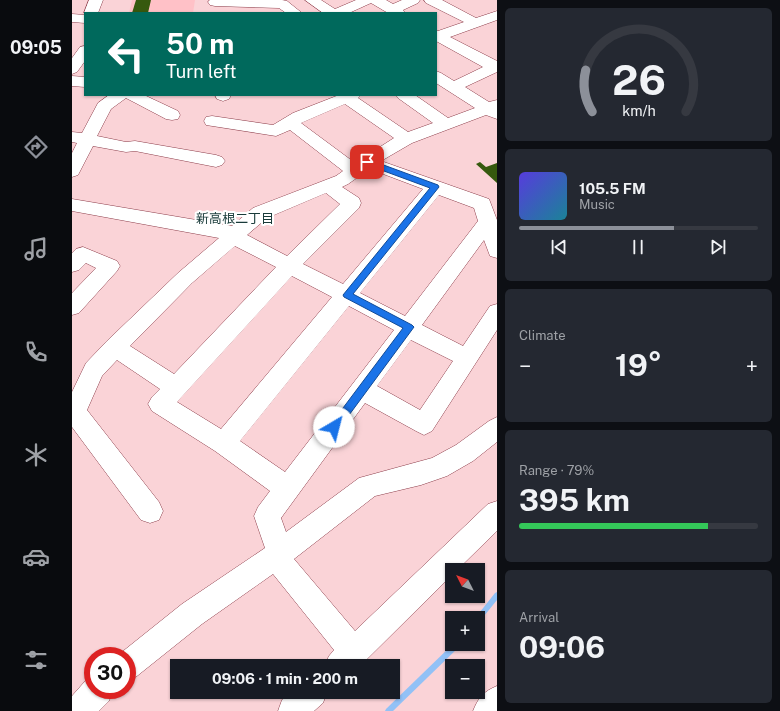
<!DOCTYPE html>
<meta charset="utf-8">
<style>
body{margin:0;font-family:"Public Sans","Noto Sans JP",sans-serif;background:#242831;color:#f1f3f6;height:100vh;display:flex;flex-direction:column;font-size:15px;white-space:nowrap}
*{box-sizing:border-box;margin:0}
p{font-size:13px;color:#9ea1a6}
.icon{flex:none;width:22px;height:22px;fill:none;stroke:currentColor;stroke-width:2;stroke-linecap:round;stroke-linejoin:round}
.map{position:relative;flex:1;overflow:hidden}
.side{display:flex;flex-direction:column;gap:8px;padding:8px;background:#0d0f14;width:283px}
.side>*{flex:none}
.hud{position:absolute;left:12px;top:12px;width:353px;height:84px;border-radius:0px;box-shadow:0 1px 3px #0004;background:#00695c;color:#fff;overflow:hidden}
.needle{width:26px;rotate:312deg}
.buttons{position:absolute;left:373px;top:563px;display:grid;gap:8px}
.buttons a{display:grid;place-items:center;width:40px;height:40px;border-radius:0px;background:#171b24;box-shadow:0 1px 3px #0004;font-size:20px}
.speed{position:absolute;left:12px;top:647px;display:flex;gap:8px;font-size:20px;font-weight:700;text-align:center}
.speed>*{display:grid;place-content:center;width:52px;height:52px;border-radius:50%;background:#171b24;box-shadow:0 1px 3px #0004;line-height:1}
.speed .limit{border:6px solid #d22;background:#fff;color:#111}
.pin{position:absolute;display:grid;place-items:center;width:34px;height:34px;color:#fff;margin:-17px;border-radius:8px;box-shadow:0 2px 6px #0006}
.me{position:absolute;width:44px;margin:-22px;rotate:37deg;stroke-linejoin:round;filter:drop-shadow(0 0 3px #0008)}
.turn{display:flex;align-items:center;gap:14px;height:84px;padding:0 16px;font-size:18px}
.turn .icon{width:52px;height:52px;stroke-width:2.5}
.turn b{display:block;font-size:28px;line-height:34px}
.big{font-size:30px;font-weight:700;line-height:1.1}
.side .widget{flex:1;display:flex;flex-direction:column;justify-content:center;gap:6px;min-width:0;padding:0 14px;border-radius:6px;background:#242831}
.side .dial{align-items:center;gap:0}
.dial svg{height:104px;overflow:visible;fill:none;stroke:#363941;stroke-width:7;stroke-linecap:round;text-anchor:middle}
.dial text{fill:#f1f3f6;stroke:none}
.song{display:flex;align-items:center;gap:12px}
.cover{width:48px;height:48px;border-radius:6px;background:linear-gradient(135deg,hsl(250 70% 55%),hsl(190 70% 35%))}
.played{height:4px;border-radius:2px;background:linear-gradient(90deg,#8c9099 65%,#363941 65%)}
.keys{display:flex;justify-content:space-around;direction:ltr}
.heat{display:flex;justify-content:space-between;align-items:center;font-size:22px;direction:ltr}
.charge{height:6px;border-radius:3px;background:linear-gradient(90deg,#34c759 79%,#363941 0)}
.trip{position:absolute;left:98px;top:659px;width:230px;height:40px;border-radius:0px;background:#171b24;box-shadow:0 1px 3px #0004;font-weight:700;line-height:40px;text-align:center}
main{display:flex;flex:1;min-height:0}
.menu{display:flex;flex-direction:column;width:72px;justify-content:space-around;align-items:center;background:#090b0e;color:#9ea1a6}
.menu .icon{width:28px;height:28px}
.menu .selected{color:#8c9099}
.menu b{font-size:18px;color:#f1f3f6}
.map>svg:first-child{display:block}
</style>
<main>
<nav class="menu">
<b>09:05</b>
<svg class="icon selected" aria-label="directions" viewBox="0 0 24 24"><path d="M12 3l9 9-9 9-9-9zM9 14v-3h6M13 9l2 2-2 2"/></svg>
<svg class="icon" aria-label="music" viewBox="0 0 24 24"><path d="M9 18V5l10-2v13"/><circle cx="6" cy="18" r="3"/><circle cx="16" cy="16" r="3"/></svg>
<svg class="icon" aria-label="phone" viewBox="0 0 24 24"><path d="M5 4h4l2 5-3 2q2 4 5 5l2-3 5 2v4C11 20 4 13 5 4z"/></svg>
<svg class="icon" aria-label="climate" viewBox="0 0 24 24"><path d="M12 3v18M4 7l16 10M4 17L20 7"/></svg>
<svg class="icon" aria-label="car" viewBox="0 0 24 24"><path d="M5 17H2v-5l4-1 3-4h7l3 4 3 1v5h-3M9 17h6M6 11h13"/><circle cx="7" cy="17" r="2"/><circle cx="17" cy="17" r="2"/></svg>
<svg class="icon" aria-label="filters" viewBox="0 0 24 24"><path d="M4 7h16M4 17h16"/><circle cx="9" cy="7" r="2"/><circle cx="15" cy="17" r="2"/></svg>
</nav>
<div class="map">
<svg width="425" height="711" viewBox="0 0 425 711">
<rect width="100%" height="100%" fill="#fad3d7"/>
<!-- built -->
<path fill="#ffc1c7" d="M60,0h63l-2,13h-64z"/>
<g fill="none" stroke-linecap="round" stroke-linejoin="round">
<!-- stream -->
<g fill="#92c1f6" fill-rule="evenodd">
<path d="M425,592v8l-17,21 -2,1v-4h-3l1,-1 19,-24z"/>
<path d="M381,644h8l-1,2 -67,65h-8l1,-2z"/>
</g>
</g>
<!-- building -->
<g fill="#36590e">
<path d="M64,0h15l-3,13h-16z"/>
<path d="M408,162l6,5 11,-4v20l-21,-19z"/>
</g>
<g fill="none" stroke-linecap="round" stroke-linejoin="round">
<!-- minor casing -->
<g stroke="#8d3e4b" stroke-width="1">
<g id="minor">
<path d="M17,0h14l-5,13h-13v1l-1,-1z"/>
<path d="M138,0h72l5,1 15,12h-16l-7,-5 -64,-2 -5,-1 -2,-3z"/>
<path d="M233,0h16l14,9 21,-9h30l7,4 9,-4h18l-2,3 -15,7 2,3h-17l-17,-10 -22,10h-26z"/>
<path d="M352,0h18l34,18 21,-7v9l-47,17 47,24v11l-32,15 24,15 8,-2v19l-11,-4 -74,28 -31,18 108,38 8,21v38l-7,-2 -6,-16 -62,85 41,21 27,-40 7,-2v26l-65,101 -8,4 -8,-4 -51,-28 -84,115 5,14 73,-54 73,-20 24,-13 33,-24 8,-4v25l-24,19 -26,15 -26,9 -46,11 -81,63 61,72 133,-127 9,-3v30l-40,39h-5v5l-92,91h-36l5,-10 5,-6 -61,-76 -71,50 -65,52 -10,5v-25h-10l65,-52 83,-56 -11,-32 4,-9 12,-16 -55,-40 -63,-40 -4,-7 4,-7 8,-8 -43,-29 -15,16 -15,34 72,92 4,9 -4,9 -9,3 -9,-3 -69,-93v-35l14,-29 21,-22 71,-68 41,-35 -147,-27v-12l160,27 21,-18 83,-32 7,-5 -53,-41 -14,6 -70,-11 -2,-4 2,-4 6,-1 61,9 20,-12 46,-18h22l-3,3 50,34 25,-9 -35,-25 -2,-3h19l33,23 27,-10 -39,-25v-12l5,2 13,8 29,-14 -47,-26v-10h2l26,-9 -38,-19zM273,104l49,34 -39,25 -54,-40zM298,169l53,20 -80,95 -40,-20 56,-56 2,-5 -2,-5 -17,-11 6,-3zM254,193l14,11 -53,52 -40,-21 20,-17zM367,195l35,13 4,13 -73,95 -45,-23zM163,246l41,21 -102,107 -44,-28 62,-63zM220,276l40,21 -111,132 -44,-27zM277,306l45,24 -109,142 -45,-31zM339,340l42,21 -33,49 -43,-24z"/>
<path d="M0,14l13,1v8l-13,-1z"/>
<path d="M13,46v15l-8,11 -5,2v-16l8,-11z"/>
<path d="M0,76l13,1v10l-13,-1z"/>
<path d="M37,95h35l34,16 2,4 -2,4 -6,1 -6,-1 -40,-21 -15,11 -14,27 29,6 9,-1 81,14 6,2 3,4 -3,4 -6,2 -81,-16 -9,1 -33,-6 -15,29 -6,2v-24l5,-10 -5,-1v-10l10,1 16,-30z"/>
<path d="M143,95h16l-2,4 -6,2 -6,-2z"/>
<path d="M11,247l34,14 3,5 -3,5 -38,42 -7,2v-22l24,-25 -10,-5 -7,7 -7,2v-19l4,-4z"/>
<path d="M21,677v13h20l-4,11 -10,10h-27v-15l15,-17z"/>
<path d="M425,686v25h-24c5,-13 11,-20 24,-25z"/>
<path d="M219,692h36l-4,11 -9,8h-36l4,-11z"/>
</g>
</g>
<!-- minor -->
<use href="#minor" fill="#fff" fill-rule="evenodd"/>
</g>
<!-- route -->
<path fill="#1a73e8" stroke="#114b97" d="M293,160h5l68,25 1,2 -86,107 59,31 2,2 -76,103 -4,1 -3,-1 -2,-3 2,-3 72,-96 -59,-31 -1,-2 87,-107 -65,-24z"/>
<g text-anchor="middle" stroke-width="4" stroke-linejoin="round" paint-order="stroke">
<!-- neighbourhood labels -->
<g font-size="13" fill="#193b3a" stroke="#fff">
<text x="163" y="223">新高根二丁目</text>
</g>
</g>
</svg>
<div class="buttons">
<a><svg class="needle" viewBox="-14 -14 28 28"><path d="M0-13l5 13h-10z" fill="#e53935"/><path d="M0 13l5-13h-10z" fill="#9ea1a6"/></svg></a>
<a>+</a>
<a>−</a>
</div>
<div class="speed"><div class="limit">30</div></div>
<div class="pin" style="left:295px;top:162px;background:#d93025"><svg class="icon" aria-label="arrive" viewBox="0 0 24 24"><path d="M6 21V4h12l-3 4 3 4H6"/></svg></div>
<svg class="me" style="left:262px;top:427px" viewBox="-20 -20 40 40"><circle r="19" fill="#fff"/><path d="M0-13L10 11 0 6-10 11z" fill="#1a73e8"/></svg>
<div class="trip">09:06 · 1 min · 200 m</div>
<div class="hud">
<div class="turn"><svg class="icon" aria-label="left" viewBox="0 0 24 24"><path d="M17 20v-9H6M10 6l-5 5 5 5"/></svg><div><b>50 m</b>Turn left</div></div>
</div>
</div>
<section class="side">
<div class="widget dial"><svg viewBox="0 0 100 80">
<path d="M14 69A42 42 0 1 1 86 69"/>
<path d="M14 69A42 42 0 0 1 9 37" stroke="#8c9099"/>
<text x="50" y="56" font-size="32" font-weight="700">26</text>
<text x="50" y="72" font-size="11">km/h</text>
</svg></div>
<div class="widget">
<div class="song"><i class="cover"></i><div><b>105.5 FM</b><p>Music</p></div></div>
<div class="played"></div>
<div class="keys"><svg class="icon" aria-label="previous" viewBox="0 0 24 24"><path d="M18 5L8 12l10 7zM5 5v14"/></svg><svg class="icon" aria-label="pause" viewBox="0 0 24 24"><path d="M8 5v14M16 5v14"/></svg><svg class="icon" aria-label="next" viewBox="0 0 24 24"><path d="M6 5l10 7-10 7zM19 5v14"/></svg></div>
</div>
<div class="widget"><p>Climate</p>
<div class="heat"><a>−</a><b class="big">19°</b><a>+</a></div>
</div>
<div class="widget"><p>Range · 79%</p><b class="big">395 km</b><div class="charge"></div></div>
<div class="widget"><p>Arrival</p><b class="big">09:06</b></div>
</section>
</main>
